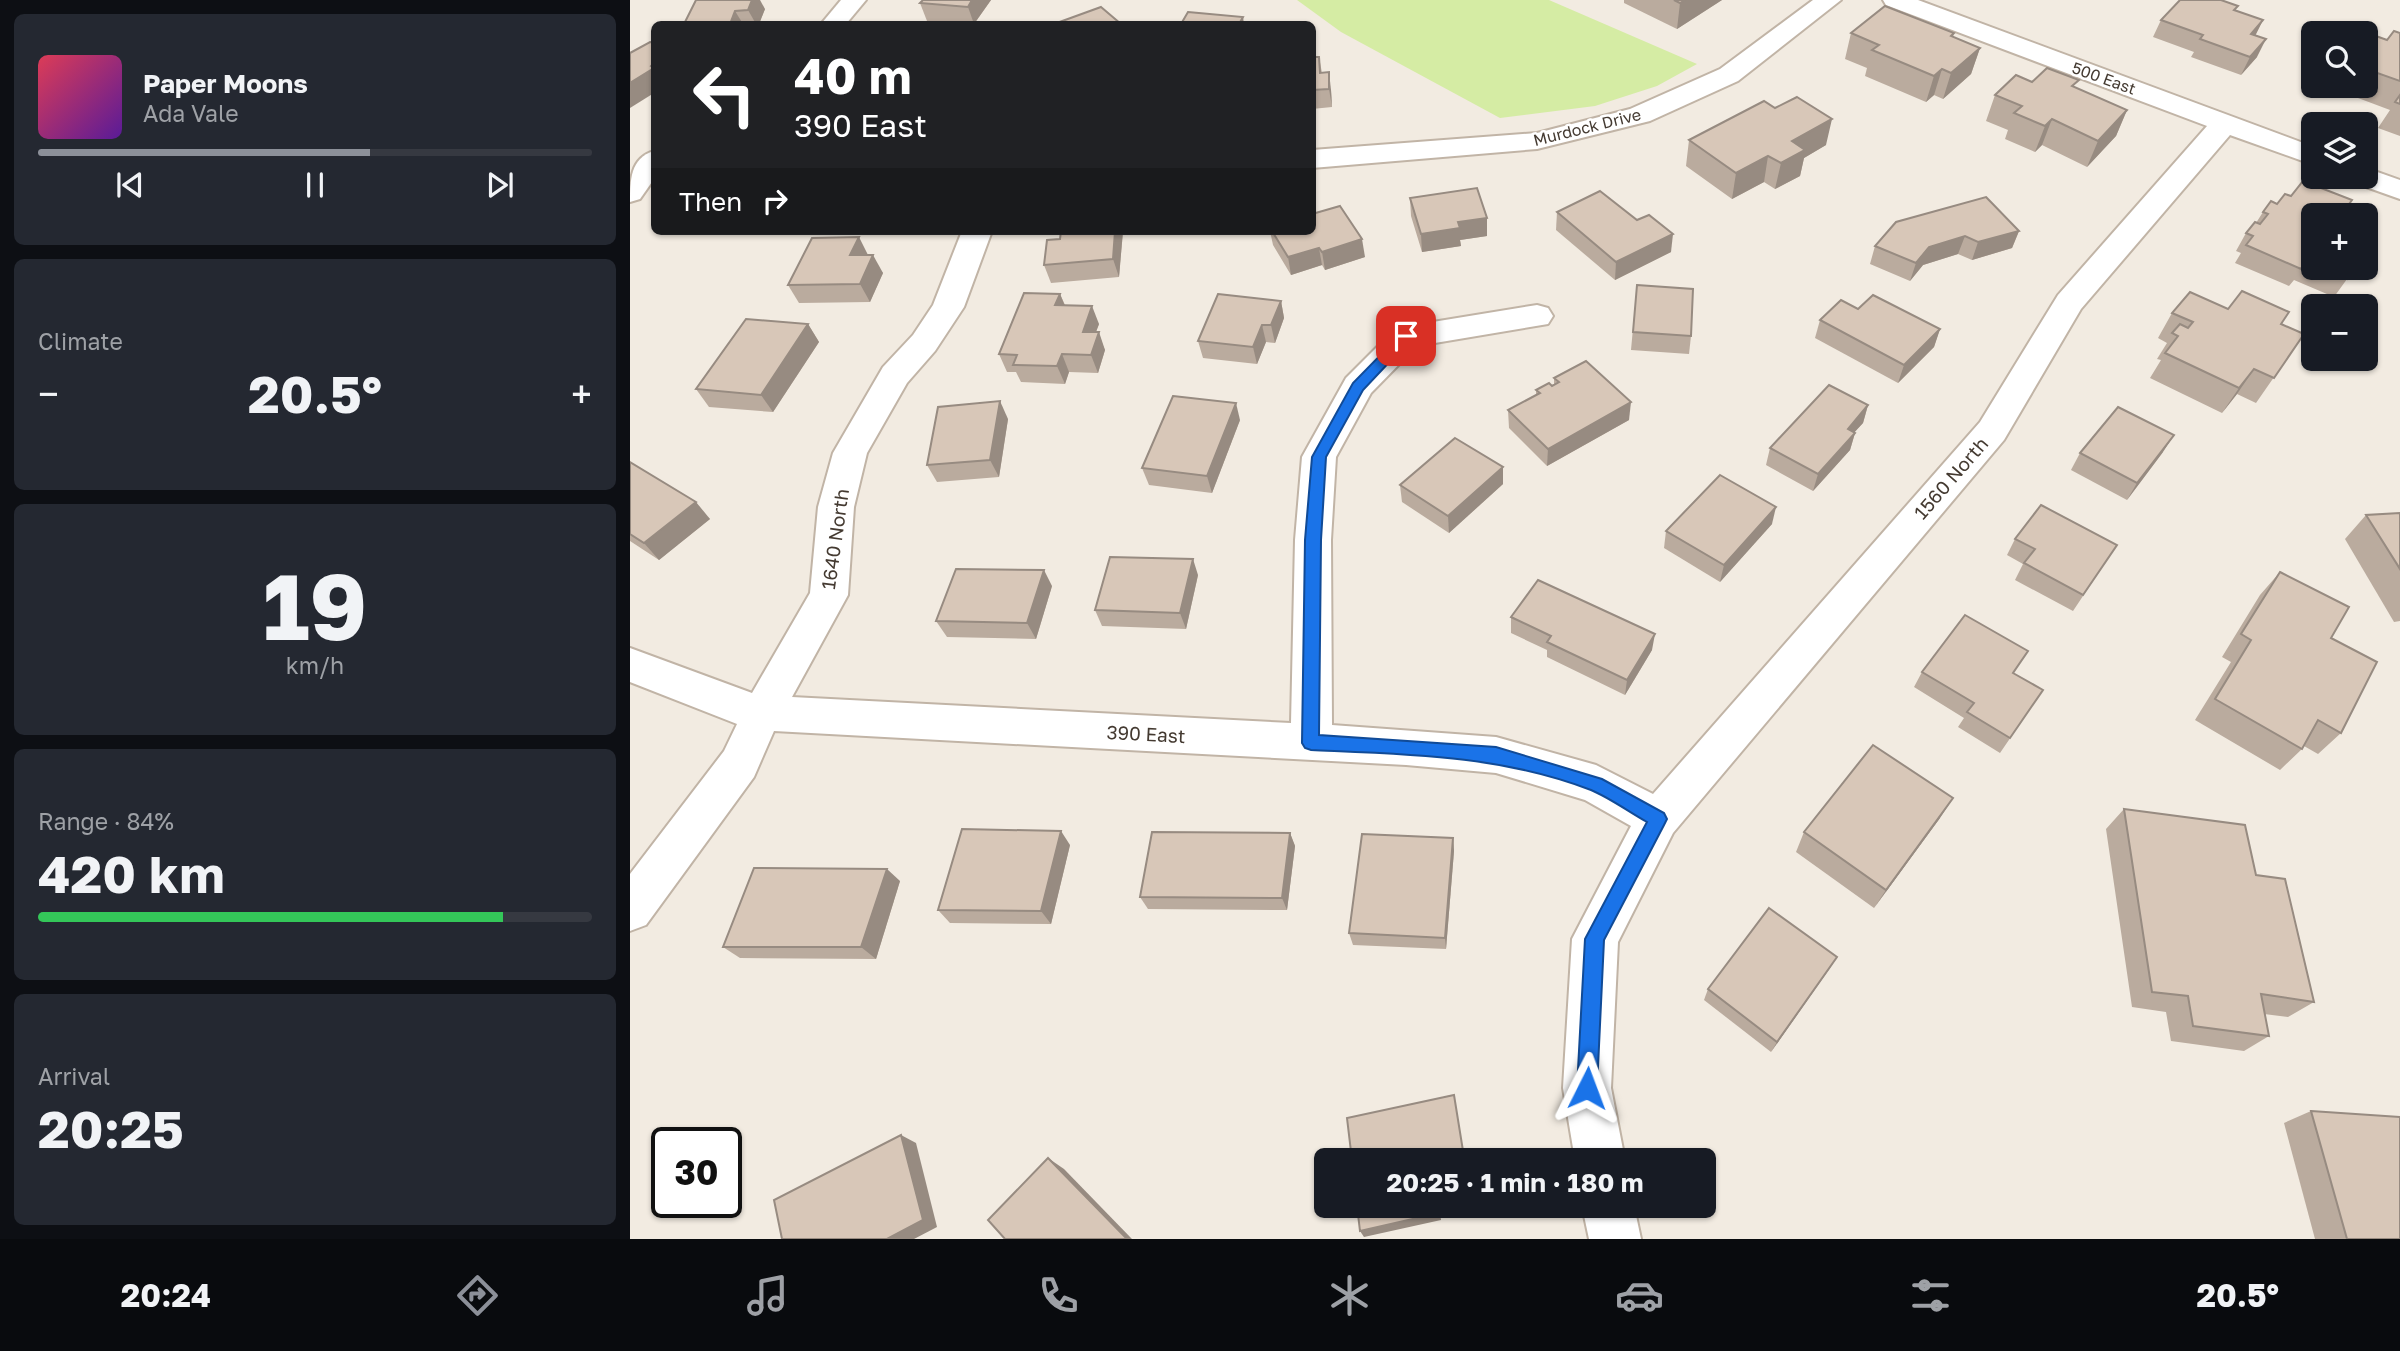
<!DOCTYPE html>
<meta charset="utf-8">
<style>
body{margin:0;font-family:"Golos Text",sans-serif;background:#242831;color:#f1f3f6;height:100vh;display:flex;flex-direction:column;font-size:26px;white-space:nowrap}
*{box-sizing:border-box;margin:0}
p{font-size:23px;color:#9ea1a6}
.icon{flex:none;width:38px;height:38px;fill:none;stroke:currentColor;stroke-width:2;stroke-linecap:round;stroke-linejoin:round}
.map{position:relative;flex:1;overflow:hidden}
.drawer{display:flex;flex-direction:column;gap:14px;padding:14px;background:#0d0f14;width:630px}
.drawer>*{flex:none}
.banner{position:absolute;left:21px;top:21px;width:665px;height:214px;border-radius:10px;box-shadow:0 2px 5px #0004;background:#202124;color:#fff;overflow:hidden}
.fabs{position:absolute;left:1671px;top:21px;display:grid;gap:14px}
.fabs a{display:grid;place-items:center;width:77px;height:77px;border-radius:10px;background:#171b24;box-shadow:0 2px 5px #0004;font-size:35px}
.speed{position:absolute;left:21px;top:1127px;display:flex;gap:14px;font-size:35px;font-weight:700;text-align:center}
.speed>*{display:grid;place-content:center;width:91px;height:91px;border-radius:50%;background:#171b24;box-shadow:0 2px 5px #0004;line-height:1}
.speed .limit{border:4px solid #111;border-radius:10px;background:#fff;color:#111}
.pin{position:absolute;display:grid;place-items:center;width:60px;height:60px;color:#fff;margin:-30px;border-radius:14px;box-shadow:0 4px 10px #0006}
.me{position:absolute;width:77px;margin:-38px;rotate:3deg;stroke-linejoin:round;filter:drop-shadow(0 0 5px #0008)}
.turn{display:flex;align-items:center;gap:24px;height:147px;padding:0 28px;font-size:32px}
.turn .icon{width:91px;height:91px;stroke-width:2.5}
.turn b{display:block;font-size:49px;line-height:60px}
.then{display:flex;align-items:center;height:66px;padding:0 28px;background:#0003;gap:14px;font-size:26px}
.big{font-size:52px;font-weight:700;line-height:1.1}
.drawer .tile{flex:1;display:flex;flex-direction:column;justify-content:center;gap:10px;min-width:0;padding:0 24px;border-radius:10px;background:#242831}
.drawer .dial{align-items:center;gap:0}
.dial b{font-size:91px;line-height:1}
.song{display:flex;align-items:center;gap:21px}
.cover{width:84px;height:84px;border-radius:10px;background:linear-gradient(135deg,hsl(350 70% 55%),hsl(270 70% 35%))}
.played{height:7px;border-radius:4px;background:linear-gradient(90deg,#8c9099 60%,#363941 60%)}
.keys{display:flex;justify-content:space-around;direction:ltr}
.heat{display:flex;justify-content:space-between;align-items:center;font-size:38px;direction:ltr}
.charge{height:10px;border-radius:5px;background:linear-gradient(90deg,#34c759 84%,#363941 0)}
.trip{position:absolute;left:684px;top:1148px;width:402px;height:70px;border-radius:10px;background:#171b24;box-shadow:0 2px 5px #0004;font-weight:700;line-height:70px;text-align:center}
.dock{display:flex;height:112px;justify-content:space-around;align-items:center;background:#090b0e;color:#9ea1a6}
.dock .icon{width:49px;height:49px}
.dock .selected{color:#8c9099}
.dock b{font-size:32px;color:#f1f3f6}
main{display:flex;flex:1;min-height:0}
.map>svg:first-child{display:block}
</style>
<main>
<section class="drawer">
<div class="tile">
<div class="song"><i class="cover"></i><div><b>Paper Moons</b><p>Ada Vale</p></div></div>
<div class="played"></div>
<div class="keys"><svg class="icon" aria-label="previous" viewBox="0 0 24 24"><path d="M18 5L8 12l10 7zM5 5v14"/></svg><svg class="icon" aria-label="pause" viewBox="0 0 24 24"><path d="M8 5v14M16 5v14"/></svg><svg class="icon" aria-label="next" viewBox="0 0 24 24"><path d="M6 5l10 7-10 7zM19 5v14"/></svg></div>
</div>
<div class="tile"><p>Climate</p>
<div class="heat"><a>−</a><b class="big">20.5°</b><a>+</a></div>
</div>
<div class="tile dial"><b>19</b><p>km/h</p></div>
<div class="tile"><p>Range · 84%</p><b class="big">420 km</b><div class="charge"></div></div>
<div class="tile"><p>Arrival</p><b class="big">20:25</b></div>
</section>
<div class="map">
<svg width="1770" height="1239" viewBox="0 0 1770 1239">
<rect width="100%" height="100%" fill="#f2ebe1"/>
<!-- green -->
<path fill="#d5eca4" d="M667,0h252l148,64 -40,22 -62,20 -95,12 -159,-86z"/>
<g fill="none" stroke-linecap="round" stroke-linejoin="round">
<!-- street casing -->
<g stroke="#c1b4a6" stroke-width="4">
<g id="street">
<path d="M211,0h25l-20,24h-25z"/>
<path d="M1183,0h28l-103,81 -88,40 -113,28 -225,19v-18l225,-17 93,-24 90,-40z"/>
<path d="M1253,0h35l396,147v18l-84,-30 -149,174 -77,131 -331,393 -55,109 -7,146 14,72h-50l-12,-72 9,-149 59,-113 -46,-26 -89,-27 -90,-8 -632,-34 -20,46 -108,148 -16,6v-57l94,-123 13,-27 -107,-42v-34l122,45 58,-100 8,-86 15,-54 50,-86 30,-32 20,-30 29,-74h30l-28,76 -29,44 -28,32 -40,70 -13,54 -6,88 -56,102 499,26 4,-183 7,-83 44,-79 50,-50 141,-23 11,3 5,8 -5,8 -131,22 -46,47 -35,64 -5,83 1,185 164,12 100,28 57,29 327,-372 78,-127 149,-169 -321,-121z"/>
<path d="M24,151v28l-14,20 -10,3c0,-21 0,-44 24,-51z"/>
<path d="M1736,168l34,12v19l-45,-16 -4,-6h15z"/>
<path d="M952,1206h52l7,33h-52z"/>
</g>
</g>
<!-- street -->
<use href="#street" fill="#fff" fill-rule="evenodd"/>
</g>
<!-- wall -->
<g fill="#baab9e">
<path d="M66,0l69,9 -6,15h-75z"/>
<path d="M293,0h68l-17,24 -47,-3 -7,-18z"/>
<path d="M994,0h98l-45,29 -53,-26z"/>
<path d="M1605,11l28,9 -8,16 2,21 -16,18 -50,-18 3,-5 -41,-15 8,-17z"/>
<path d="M1221,33h103l-1,4 27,11 -9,26 -28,25 -9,-4 -8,7 -61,-26 2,-8 -22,-9z"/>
<path d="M1736,33l21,7 13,-7v103l-22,-8 12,-18 -64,-24h40z"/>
<path d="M682,57h7l3,16 9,17 1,17 -20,2z"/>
<path d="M1402,82l44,6 51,22 -11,26 -29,31 -45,-22 -7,7 -30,-13 3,-9 -22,-9 9,-26z"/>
<path d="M1059,140l137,5 -22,13 -4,18 -25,13 -11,-7 -32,17 -46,-33z"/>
<path d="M780,198l77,20v18l-27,4 1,6 -39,6 -11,-36z"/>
<path d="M927,212l114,40 -56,28 -59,-50z"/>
<path d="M1633,212l51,3v53h41l-21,29 -40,-17 -5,6 -54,-23 6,-10 -5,-2 10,-18 10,-10z"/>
<path d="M493,231l-4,46 -68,6 -7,-18 16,-26z"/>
<path d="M640,231h42l53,26 -40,13 -3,-5 -31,10 -18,-30z"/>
<path d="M1389,231l-7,17 -40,12 -14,-6 -35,11 -13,16 -40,-17 5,-18z"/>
<path d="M238,255l15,18 -13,29 -71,1 -11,-18z"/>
<path d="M1007,285l54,51 -2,18 -58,-4z"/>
<path d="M430,294l5,11 34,19 -3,8 9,18 -7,23 -29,-1 -4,12 -44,-2 -5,-10h-9l-8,-18z"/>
<path d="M651,301l3,17 -9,25 -9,-1 -9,22 -54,-6 -5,-17z"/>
<path d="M1228,309l82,20 -6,18 -36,36 -83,-45 5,-18z"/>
<path d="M1598,309l54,15 22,10 -48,69 -19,-9 -15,19 -72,-35 11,-18 -4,-1 10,-16 -9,-5 14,-25z"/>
<path d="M178,324l11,18 -46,70 -64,-5 -13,-18z"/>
<path d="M924,378l75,42 -82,46 -38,-38 -1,-18 28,-15v-5l18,-6z"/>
<path d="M1238,405l-5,18 -9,9 1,1 -5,17 -37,41 -47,-26 4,-17z"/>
<path d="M378,419l-9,58 -62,5 -10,-17z"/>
<path d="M610,420l-28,73 -63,-8 -7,-17z"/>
<path d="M1533,452l-36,48 -56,-30 9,-17z"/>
<path d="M0,462l80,57 -51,41 -29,-19z"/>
<path d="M873,484l-54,49 -47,-31 -2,-17z"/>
<path d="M1770,513v108l-6,1 -49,-83 21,-24z"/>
<path d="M1142,524l-52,58 -56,-34 2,-17z"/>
<path d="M1385,539l102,6 -44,66 -58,-31 8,-16 -16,-9z"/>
<path d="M1650,572l51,66 10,95 -23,21 -14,-8 -2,3 -22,21 -85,-50 36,-58 -9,-5 38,-62z"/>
<path d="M568,575l-12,54 -84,-3 -7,-16z"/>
<path d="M422,586l-16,53 -89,-2 -11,-16z"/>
<path d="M881,617l141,33 -27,45 -78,-38v-7l-36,-17z"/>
<path d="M1292,672l92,2 29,16 -43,63 -42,-26 6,-9 -50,-31z"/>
<path d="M1494,809l132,66 58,127 -26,15 -24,-3 5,22 -25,15 -73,-10 -5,-29 -34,-5 -26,-178z"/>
<path d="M1310,818l-66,90 -78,-56 8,-20z"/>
<path d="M660,833l5,13 -8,64 -139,-1 -8,-12z"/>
<path d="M823,838l1,13 -8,98 -93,-4 -4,-12z"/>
<path d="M440,845l-19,79 -101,-1 -12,-13z"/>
<path d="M270,881l-24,78 -136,-1 -17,-11z"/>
<path d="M1207,957l-66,95 -67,-52 4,-11z"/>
<path d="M1681,1111l89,128h-85l-31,-116z"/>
</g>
<!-- shaded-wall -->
<g fill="#978b81">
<path d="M122,0h8l5,9 -6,15h-3l-8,-14z"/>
<path d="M342,0h19l-17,24 -6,-17z"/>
<path d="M1055,0h37l-45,29 3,-26z"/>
<path d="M105,11l8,13h-13z"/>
<path d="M613,17l1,7h-5z"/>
<path d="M1633,20l-9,18 -3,-4z"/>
<path d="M1636,39l-9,18 -16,18 9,-18z"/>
<path d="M1350,48l-9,26 -28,25 8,-26z"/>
<path d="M24,63v30l-24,15v-25z"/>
<path d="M1312,69l-8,26 -8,7 8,-26z"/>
<path d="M699,72l2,18 1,17 -3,-18z"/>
<path d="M1497,110l-11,26 -29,31 11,-26z"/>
<path d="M1202,119l-6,26 -22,13 -4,18 -25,13 6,-26 11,-22z"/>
<path d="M1422,119l-10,26 -7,7 10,-26z"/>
<path d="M1138,156l-4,26 -32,17 4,-26z"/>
<path d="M857,218v18l-27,4 1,6 -39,6 -1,-18 37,-12z"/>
<path d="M485,231h8l-4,46 -6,-18z"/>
<path d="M1389,231l-7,17 -40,12 6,-18z"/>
<path d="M1043,234l-2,18 -56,28 1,-18z"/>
<path d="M1335,236l-7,18 -35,11 -13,16 6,-18 13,-16z"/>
<path d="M229,237l9,18h-18z"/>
<path d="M732,239l3,18 -40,13 -3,-18z"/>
<path d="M689,248l3,17 -31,10 -3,-18z"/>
<path d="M243,255l10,18 -13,29 -10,-18z"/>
<path d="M430,294l7,17 -12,-6z"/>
<path d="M651,301l3,17 -9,25 -4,-18z"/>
<path d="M462,306l7,18 -10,26 -6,-18z"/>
<path d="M178,324l11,18 -46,70 -12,-17z"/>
<path d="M632,325l4,17 -9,22 -4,-17z"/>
<path d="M1310,329l-6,18 -36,36 6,-18z"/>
<path d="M469,332l6,18 -7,23 -7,-18z"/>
<path d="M432,354l7,18 -4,12 -8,-18z"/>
<path d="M1624,369l-17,25 -15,19 17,-25z"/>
<path d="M370,401l8,18 -9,58 -9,-17z"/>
<path d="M1001,402l-2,18 -82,46 1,-17z"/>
<path d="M606,403l4,17 -28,73 -5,-17z"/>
<path d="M1238,405l-5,18 -21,23 6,-17z"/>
<path d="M1225,433l-5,17 -37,41 5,-17z"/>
<path d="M1544,435l-11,17 -36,48 10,-17z"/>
<path d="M873,467v17l-54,49 -1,-17z"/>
<path d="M66,502l14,17 -51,41 -15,-17z"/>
<path d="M1146,507l-4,17 -52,58 4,-17z"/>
<path d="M563,559l5,16 -12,54 -6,-16z"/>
<path d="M414,570l8,16 -16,53 -9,-16z"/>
<path d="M1025,634l-3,16 -27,45 2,-15z"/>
<path d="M1323,798l-13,20 -66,90 12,-18z"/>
<path d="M431,831l9,14 -19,79 -10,-13z"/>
<path d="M660,833l5,13 -8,64 -5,-12z"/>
<path d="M823,838l1,13 -8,98 -1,-11z"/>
<path d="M257,869l13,12 -24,78 -15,-12z"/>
<path d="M1207,957l-7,11 -59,84 6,-10z"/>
<path d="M271,1135l15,8 21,84 -23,12h-27z"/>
<path d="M418,1158l16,11 68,70h-5z"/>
<path d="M809,1206l2,14 -77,17 -4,-6z"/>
</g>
<!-- building -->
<g fill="#d8c7b8" stroke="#978b81" stroke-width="2">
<path d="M66,0h56l-4,10 -13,1 -5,13h-46z"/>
<path d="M293,0h49l-4,7 -48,-4z"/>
<path d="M1044,0h11l-5,3z"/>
<path d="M1550,0h41l17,6 -4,4 29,10 -12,14 15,5 -16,18 -50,-18 3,-4 -42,-15z"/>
<path d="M1255,6l69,27 -3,3 29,12 -29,25 -9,-4 -8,7 -62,-26 7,-5 -28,-12z"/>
<path d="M471,7l20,17h-67z"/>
<path d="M558,12l55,5 -4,7h-58z"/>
<path d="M1732,31l25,9 7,-9 6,2v48l-34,-12v-36h-5z"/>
<path d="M20,42l4,1v20l-3,3 3,2 -24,15v-30z"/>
<path d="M682,57h7l1,16 9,-1v17l-17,1z"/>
<path d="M1417,68l32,12 -7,6 55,24 -29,31 -46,-22 -7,7 -31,-13 8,-7 -27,-11 21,-20 16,7z"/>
<path d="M1770,95v9l-5,-2z"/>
<path d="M1167,97l35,22 -40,22 13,9 -24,13 -13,-7 -32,17 -47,-33 75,-39 11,7z"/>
<path d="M1673,181l49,19 -11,15h-27v50l-9,-3 -4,7 -55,-24 7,-9 -7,-3 9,-11 5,2 8,-10 -5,-2 8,-11 6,3 8,-10 6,2z"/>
<path d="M847,188l10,30 -29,4 2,6 -39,6 -11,-36z"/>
<path d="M970,191l37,29 12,-5 24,19 -57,28 -59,-50z"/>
<path d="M1356,197l33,34 -41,11 -13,-6 -36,11 -13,16 -41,-17 21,-24z"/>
<path d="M710,206l22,33 -40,13 -3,-4 -31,9 -16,-26h40v-17z"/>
<path d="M431,231h54l-2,28 -69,6 3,-25 13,-1z"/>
<path d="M1736,234l9,4 -9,13z"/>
<path d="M229,237l-9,18h23l-13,29 -72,1 24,-47z"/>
<path d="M1689,268h36l-8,11z"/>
<path d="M1007,285l56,4 -2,47 -58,-4z"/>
<path d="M1612,291l47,21 -8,12 23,10 -30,44 -20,-9 -15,19 -74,-35 13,-17 -6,-3 8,-9 8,4 5,-6 -21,-9 18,-21 38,17z"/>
<path d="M394,293l36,1 -5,11 37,1 -9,26h16l-8,23 -29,-1 -5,12 -44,-1 4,-10 -18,-1z"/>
<path d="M588,294l63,7 -10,24h-9l-9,22 -55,-6z"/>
<path d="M1243,295l67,34 -36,36 -84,-45 21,-20 17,9z"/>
<path d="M116,319l62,5 -47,71 -65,-6z"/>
<path d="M956,361l45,41 -83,47 -40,-39 32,-17 -4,-3 13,-7 3,3 7,-4 -5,-4z"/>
<path d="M1199,385l39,20 -20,24 7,4 -37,41 -48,-26z"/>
<path d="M543,396l63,7 -29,73 -65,-8z"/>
<path d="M370,401l-10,59 -63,5 11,-58z"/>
<path d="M1488,407l56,28 -37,48 -57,-30z"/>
<path d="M825,438l48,29 -55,49 -48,-31z"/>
<path d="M0,462l66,40 -52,41 -14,-9z"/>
<path d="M1090,475l56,32 -52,58 -58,-34z"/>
<path d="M1411,505l76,40 -34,50 -59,-32 11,-14 -20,-10z"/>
<path d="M1770,513v56l-34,-54z"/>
<path d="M480,557l83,2 -13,54 -85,-3z"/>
<path d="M326,569l88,1 -17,53 -91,-2z"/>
<path d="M1650,572l69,35 -18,31 46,24 -36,71 -23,-13 -16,29 -87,-50 36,-59 -10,-6z"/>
<path d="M908,580l117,54 -28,46 -80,-38 4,-6 -40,-19z"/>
<path d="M1335,615l63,36 -15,22 30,17 -33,48 -43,-26 7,-9 -52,-31z"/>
<path d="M1243,745l80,53 -67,92 -82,-58z"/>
<path d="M1494,809l121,16 11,50 29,4 29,123 -53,-8 8,42 -76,-10 -5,-30 -36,-4z"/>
<path d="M332,829l99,2 -20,80 -103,-1z"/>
<path d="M522,832l138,1 -8,65 -142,-1z"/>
<path d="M732,834l91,4 -8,100 -96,-5z"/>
<path d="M124,868l133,1 -26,78h-138z"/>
<path d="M1139,908l68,49 -60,85 -69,-53z"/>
<path d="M824,1095l10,62 -13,3h-99l-5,-42z"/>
<path d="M1681,1111l89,6v122h-53z"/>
<path d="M271,1135l22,85 -36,19h-105l-8,-39z"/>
<path d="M418,1158l79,81h-122l-17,-19z"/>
<path d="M727,1206h81l1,7 -79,18z"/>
</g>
<!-- route -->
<path fill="#1a73e8" stroke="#114b97" stroke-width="2" d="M776,331l5,2v6l-48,51 -37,67 -5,83 -2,195 177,12 106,32 62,34 3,6 -3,6 -60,115 -7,148 -3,7 -7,3 -7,-3 -3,-7 8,-149 62,-117c-18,-10 -37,-24 -56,-32 -90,-35 -186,-36 -280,-40l-6,-2 -3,-5 3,-203 7,-83 41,-74 49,-50z"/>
<g text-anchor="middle" stroke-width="5" stroke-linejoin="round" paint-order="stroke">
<!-- far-street labels -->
<g font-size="16" fill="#443a31" stroke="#fff">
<text transform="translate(1474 78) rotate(20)" y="6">500 East</text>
<text transform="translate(957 127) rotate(-14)" y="6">Murdock Drive</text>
</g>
<!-- street labels -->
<g font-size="19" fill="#443a31" stroke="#fff">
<text transform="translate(1321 478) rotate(-49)" y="7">1560 North</text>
<text transform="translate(205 539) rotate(-82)" y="7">1640 North</text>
<text transform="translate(516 734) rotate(3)" y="7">390 East</text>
</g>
</g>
</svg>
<div class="fabs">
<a><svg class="icon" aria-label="search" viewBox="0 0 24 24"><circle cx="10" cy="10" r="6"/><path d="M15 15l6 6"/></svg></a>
<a><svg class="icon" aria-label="layers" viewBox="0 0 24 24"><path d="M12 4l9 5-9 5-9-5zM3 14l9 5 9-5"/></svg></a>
<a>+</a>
<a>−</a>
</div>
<div class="speed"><div class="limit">30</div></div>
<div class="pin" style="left:776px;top:336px;background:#d93025"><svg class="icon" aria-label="arrive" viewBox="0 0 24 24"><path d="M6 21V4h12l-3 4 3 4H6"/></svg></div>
<svg class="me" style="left:957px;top:1088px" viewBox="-20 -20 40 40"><path d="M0-17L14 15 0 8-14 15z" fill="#1a73e8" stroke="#fff" stroke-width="4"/></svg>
<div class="trip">20:25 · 1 min · 180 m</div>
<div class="banner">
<div class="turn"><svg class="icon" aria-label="left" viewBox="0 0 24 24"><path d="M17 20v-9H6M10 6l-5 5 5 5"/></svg><div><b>40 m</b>390 East</div></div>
<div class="then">Then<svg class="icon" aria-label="right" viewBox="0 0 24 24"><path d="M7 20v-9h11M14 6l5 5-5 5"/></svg></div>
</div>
</div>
</main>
<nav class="dock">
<b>20:24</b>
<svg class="icon selected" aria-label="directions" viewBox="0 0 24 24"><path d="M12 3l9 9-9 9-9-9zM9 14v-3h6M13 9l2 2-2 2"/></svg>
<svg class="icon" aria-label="music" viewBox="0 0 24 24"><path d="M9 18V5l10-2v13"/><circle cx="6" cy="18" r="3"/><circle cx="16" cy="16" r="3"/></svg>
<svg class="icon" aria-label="phone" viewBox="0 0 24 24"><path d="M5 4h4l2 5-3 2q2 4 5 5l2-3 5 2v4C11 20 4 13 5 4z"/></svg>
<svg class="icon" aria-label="climate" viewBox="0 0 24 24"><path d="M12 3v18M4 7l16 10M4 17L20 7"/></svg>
<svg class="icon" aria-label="car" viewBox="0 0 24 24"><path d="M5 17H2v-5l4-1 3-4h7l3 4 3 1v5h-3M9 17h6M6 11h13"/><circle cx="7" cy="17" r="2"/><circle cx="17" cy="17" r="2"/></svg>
<svg class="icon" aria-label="filters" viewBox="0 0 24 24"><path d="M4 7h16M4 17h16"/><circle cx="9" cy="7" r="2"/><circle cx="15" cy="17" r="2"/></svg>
<b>20.5°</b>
</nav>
